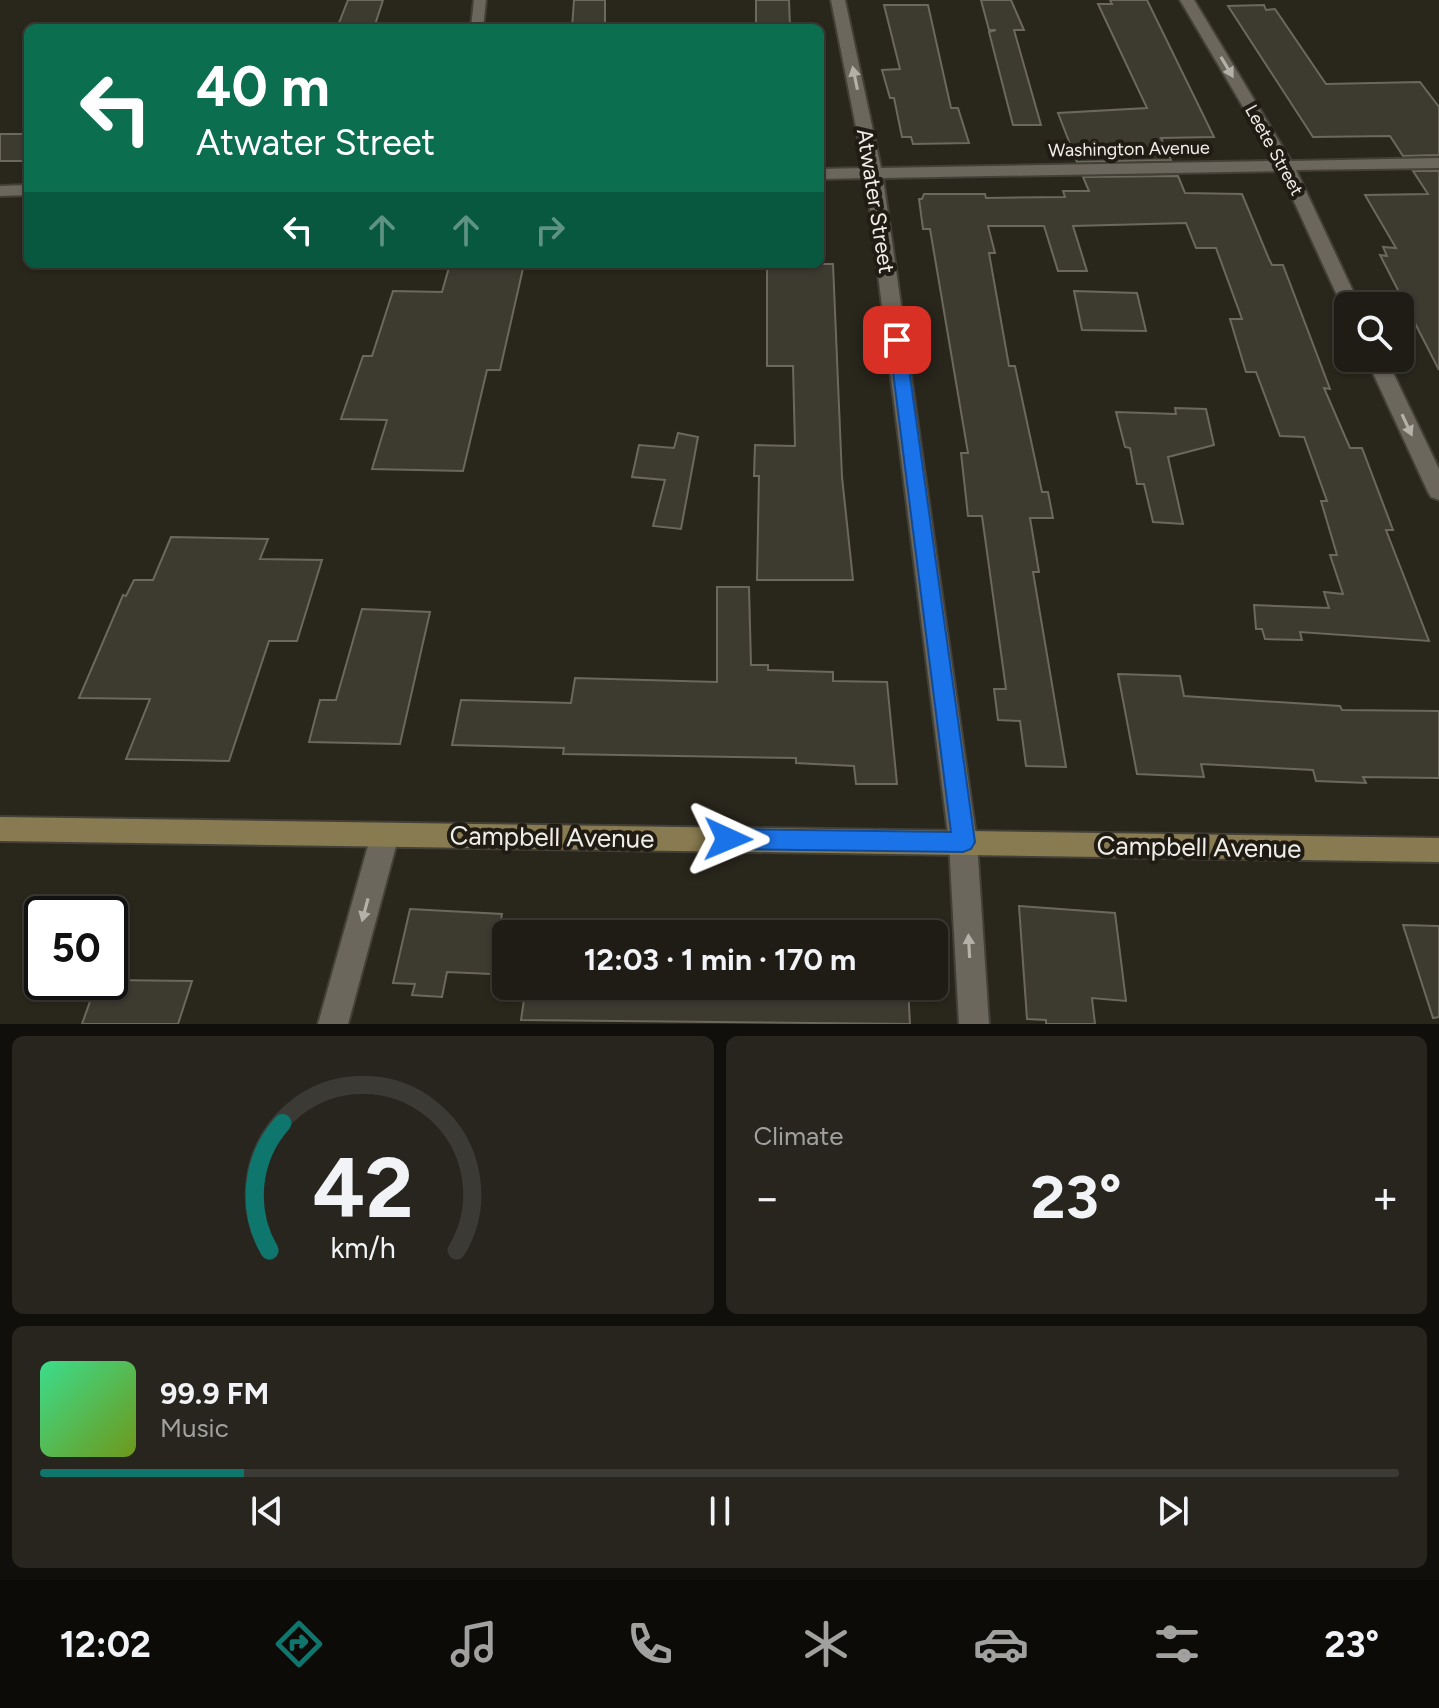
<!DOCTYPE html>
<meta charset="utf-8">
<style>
body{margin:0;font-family:Figtree,sans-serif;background:#27251e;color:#f1f3f6;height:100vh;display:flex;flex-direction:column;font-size:30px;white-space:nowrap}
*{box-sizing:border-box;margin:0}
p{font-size:26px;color:#a1a1a0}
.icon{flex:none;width:44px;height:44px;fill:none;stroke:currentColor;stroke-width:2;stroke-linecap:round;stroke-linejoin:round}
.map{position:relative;height:1024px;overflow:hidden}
.panel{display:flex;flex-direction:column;gap:12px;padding:12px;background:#110f0c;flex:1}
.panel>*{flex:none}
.top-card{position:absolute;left:24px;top:24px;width:800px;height:244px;border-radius:12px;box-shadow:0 2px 6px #0004,0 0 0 2px #3c3a34;background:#0b6e4f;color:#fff;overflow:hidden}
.controls{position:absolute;left:1334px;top:292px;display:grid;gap:16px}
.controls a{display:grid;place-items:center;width:80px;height:80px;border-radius:12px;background:#1f1c15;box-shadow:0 2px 6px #0004,0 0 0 2px #3c3a34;font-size:40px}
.speed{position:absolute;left:24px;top:896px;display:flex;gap:16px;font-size:40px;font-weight:700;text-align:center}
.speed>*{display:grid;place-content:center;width:104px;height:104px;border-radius:50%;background:#1f1c15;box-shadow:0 2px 6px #0004,0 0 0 2px #3c3a34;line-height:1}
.speed .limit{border:4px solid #111;border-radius:12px;background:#fff;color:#111}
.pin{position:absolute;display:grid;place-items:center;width:68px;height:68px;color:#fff;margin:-34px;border-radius:16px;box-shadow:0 4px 12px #0006}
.me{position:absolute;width:88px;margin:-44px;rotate:91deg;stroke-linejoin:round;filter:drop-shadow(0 0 6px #0008)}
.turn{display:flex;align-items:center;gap:28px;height:168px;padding:0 40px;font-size:36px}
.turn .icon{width:104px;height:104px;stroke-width:2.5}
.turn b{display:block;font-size:56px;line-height:68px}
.lanes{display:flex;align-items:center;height:76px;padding:0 40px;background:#0003;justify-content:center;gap:40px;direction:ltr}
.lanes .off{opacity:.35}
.big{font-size:60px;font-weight:700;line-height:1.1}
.panel .widget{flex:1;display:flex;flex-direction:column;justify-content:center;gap:12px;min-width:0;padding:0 28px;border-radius:12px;background:#27251e}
.panel .dial{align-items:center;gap:0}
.dial svg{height:208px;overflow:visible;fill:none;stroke:#3c3a34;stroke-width:7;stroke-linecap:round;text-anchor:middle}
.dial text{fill:#f1f3f6;stroke:none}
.song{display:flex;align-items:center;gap:24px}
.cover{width:96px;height:96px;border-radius:12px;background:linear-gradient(135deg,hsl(150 70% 55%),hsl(80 70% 35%))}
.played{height:8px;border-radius:4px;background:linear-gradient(90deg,#0f766e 15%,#3c3a34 15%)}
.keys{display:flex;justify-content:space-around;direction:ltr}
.heat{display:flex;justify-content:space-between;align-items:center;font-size:44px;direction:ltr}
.panel .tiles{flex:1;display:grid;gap:12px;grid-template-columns:1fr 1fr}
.widget:last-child{grid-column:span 2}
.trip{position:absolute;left:492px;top:920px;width:456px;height:80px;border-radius:12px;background:#1f1c15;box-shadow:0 2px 6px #0004,0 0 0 2px #3c3a34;font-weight:700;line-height:80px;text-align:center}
.menu{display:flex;height:128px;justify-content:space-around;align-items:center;background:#0c0b08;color:#a1a1a0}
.menu .icon{width:56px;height:56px}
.menu .selected{color:#0f766e}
.menu b{font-size:36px;color:#f1f3f6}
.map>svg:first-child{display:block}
</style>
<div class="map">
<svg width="1439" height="1024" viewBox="0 0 1439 1024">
<rect width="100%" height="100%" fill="#29261c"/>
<!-- building -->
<g fill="#3d3a30" stroke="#6c685d" stroke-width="2">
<path d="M348,0h35l-9,28h-37z"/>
<path d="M574,0h31v28h-33z"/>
<path d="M756,0h33l1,27h-34z"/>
<path d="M981,0h30l13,30h-10l27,95h-28l-24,-93 7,-2h-7z"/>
<path d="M1110,0h37l67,137 -53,1 10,22 -94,2 -19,-49 89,-5 -49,-104h14z"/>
<path d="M884,5h44l23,103h7l11,35 -56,1 -2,-7h-9l-8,-39h-4l-8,-28 18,-1z"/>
<path d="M1264,5l2,5 9,-1 51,75 94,-2 19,25v48l-36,1 -13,-20 -77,1 -85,-131z"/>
<rect x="0" y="134" width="28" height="27"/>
<path d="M1413,171h26v199l-59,-115 7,1 -4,-9 13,1 -31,-53 63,-1z"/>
<path d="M1178,176l7,17 57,1 27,65 3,6h11l47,124 -6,-1 26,60h12l31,82h-7l43,111 -129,-9 2,8 -37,-1 -3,-10h-6l-2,-24 75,3 -5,-16 19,2 -13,-39h7l-16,-54h6l-23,-64 -24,-1 -24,-64h-10l-16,-53h12l-26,-71h-20l-10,-25 -113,3 14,45h-29l-14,-45h-56l7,27h-6l20,113h6l27,126h6l5,26h-23l9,54h-6l33,195 -40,-1 -6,-45 -22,-1 -4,-31h12l-24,-173h-14l-7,-63h7l-38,-224h-7l-4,-30h3l2,-5h61l1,4 79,-1 -2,-6h26l-6,-14z"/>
<path d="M450,264h74l-24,106h-13l-24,101 -91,-2 15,-49 -46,-1 22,-63h9l21,-65 49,1z"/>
<path d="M767,264h66l9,213 11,103h-96l2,-104h-5l1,-31 40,1 -2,-80h-26z"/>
<path d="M1074,291l63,2 9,38 -64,-1z"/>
<path d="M1175,408l31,1 8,36 -46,12 15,67 -30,-2 -9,-38h-7l-7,-36 -5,-1 -9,-35 60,2z"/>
<path d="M678,433l20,4 -17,92 -28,-3 12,-46 -33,-3 7,-32 35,3z"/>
<path d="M171,537l97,2 -8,20 62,1 -25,81h-28l-40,120 -103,-2 24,-60 -71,-1 44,-103 3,1 8,-16h19z"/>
<path d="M717,587h32l2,78h17v5l65,2v9l54,1 10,102h-41l-2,-18 -58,-3v-5l-233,-4 1,-6 -112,-3 9,-45 110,3 4,-25 142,4z"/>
<path d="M362,609l68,3 -30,132 -91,-2 11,-42h16z"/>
<path d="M1118,674l62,2 4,20 156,10 2,4 97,1v67l-76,-1 3,6 -50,-2 -3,-11 -112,-6 3,13 -67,-3z"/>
<path d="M1019,906l96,7 11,88 -34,-3 3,26h-49v-4l-19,-1z"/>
<path d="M410,909l92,5 -11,60 -44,-2 -5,25 -30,-2 3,-11 -22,-1z"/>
<path d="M1403,925l36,1v91l-6,1z"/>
<path d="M110,980l82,1 -14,43h-96l15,-42z"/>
<path d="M526,986h382l2,38 -389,-4z"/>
</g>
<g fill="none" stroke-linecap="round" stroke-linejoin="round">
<!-- service casing -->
<g stroke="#434038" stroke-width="4">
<path id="service" d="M474,0h12l-3,28h-12z"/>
</g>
<!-- minor casing -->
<g stroke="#434038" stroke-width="4">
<g id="minor">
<path d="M831,0h14l36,168 394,-7 -95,-161h14l97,161 148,-3v10l-143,2 64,136h-12v5l-6,-5 -62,-135 -397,7 94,664 12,182h-30l-10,-182 -83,-664 -46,1v-10l44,-1z"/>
<path d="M28,185v10l-28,1v-10z"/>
<path d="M1366,358h20l53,111v31l-8,-3 -3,-5z"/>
<path d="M385,823l10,4 4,8 -51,189h-30l53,-189 4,-8z"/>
</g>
</g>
<!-- secondary casing -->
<g stroke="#434038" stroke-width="4">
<path id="secondary" d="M0,817l1439,21v24l-1439,-21z"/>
</g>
<!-- service -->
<use href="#service" fill="#6b675d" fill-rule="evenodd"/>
<!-- minor -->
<use href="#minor" fill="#6b675d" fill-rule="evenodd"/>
<!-- secondary -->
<use href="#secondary" fill="#897b51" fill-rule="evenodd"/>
</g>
<!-- one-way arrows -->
<defs><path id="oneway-solid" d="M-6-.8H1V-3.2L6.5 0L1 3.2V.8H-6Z" transform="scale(2)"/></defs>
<g fill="#b4b1a9">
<use href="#oneway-solid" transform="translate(1227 67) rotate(59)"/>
<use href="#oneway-solid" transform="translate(855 78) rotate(-102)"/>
<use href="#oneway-solid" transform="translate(1407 425) rotate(65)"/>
<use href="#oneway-solid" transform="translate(365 910) rotate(105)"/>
<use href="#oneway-solid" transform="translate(969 946) rotate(-93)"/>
</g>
<!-- route -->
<path fill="#1a73e8" stroke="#114b97" stroke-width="2" d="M897,335l8,5 70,502 -4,7 -8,3 -235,-3 -8,-3 -3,-7 3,-7 8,-3 223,3 -62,-492z"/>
<g text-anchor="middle" stroke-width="8" stroke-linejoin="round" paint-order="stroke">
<!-- far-street labels -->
<g font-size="18" fill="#efede7" stroke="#201c13">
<text transform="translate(1129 149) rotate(-1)" y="6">Washington Avenue</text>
<text transform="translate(1274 150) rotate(61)" y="6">Leete Street</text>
</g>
<!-- street labels -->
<g font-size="22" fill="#efede7" stroke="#201c13">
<text transform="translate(876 201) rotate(81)" y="8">Atwater Street</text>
</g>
<!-- near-street labels -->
<g font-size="26" fill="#efede7" stroke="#201c13">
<text transform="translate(552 837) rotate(1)" y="9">Campbell Avenue</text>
<text transform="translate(1199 847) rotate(1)" y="9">Campbell Avenue</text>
</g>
</g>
</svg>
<div class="controls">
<a><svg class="icon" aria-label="search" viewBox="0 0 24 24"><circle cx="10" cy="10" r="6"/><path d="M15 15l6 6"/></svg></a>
</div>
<div class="speed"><div class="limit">50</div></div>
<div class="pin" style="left:897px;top:340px;background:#d93025"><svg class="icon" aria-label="arrive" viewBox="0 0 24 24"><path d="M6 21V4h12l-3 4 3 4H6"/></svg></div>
<svg class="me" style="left:728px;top:839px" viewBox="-20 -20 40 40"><path d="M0-17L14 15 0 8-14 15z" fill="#1a73e8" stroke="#fff" stroke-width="4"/></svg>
<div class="trip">12:03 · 1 min · 170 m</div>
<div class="top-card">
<div class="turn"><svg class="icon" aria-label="left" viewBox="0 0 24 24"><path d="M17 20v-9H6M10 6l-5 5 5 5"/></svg><div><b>40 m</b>Atwater Street</div></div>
<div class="lanes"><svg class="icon" aria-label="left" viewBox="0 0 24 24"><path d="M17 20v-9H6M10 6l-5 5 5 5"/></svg><svg class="icon off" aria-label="ahead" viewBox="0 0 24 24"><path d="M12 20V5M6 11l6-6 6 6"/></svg><svg class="icon off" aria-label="ahead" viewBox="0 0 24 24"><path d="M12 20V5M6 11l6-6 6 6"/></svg><svg class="icon off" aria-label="right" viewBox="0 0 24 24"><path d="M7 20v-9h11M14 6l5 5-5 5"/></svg></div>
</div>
</div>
<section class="panel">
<div class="tiles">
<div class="widget dial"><svg viewBox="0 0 100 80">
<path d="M14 69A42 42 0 1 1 86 69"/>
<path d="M14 69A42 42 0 0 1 19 20" stroke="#0f766e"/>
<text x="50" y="56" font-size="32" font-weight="700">42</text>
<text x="50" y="72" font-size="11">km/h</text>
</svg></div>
<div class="widget"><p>Climate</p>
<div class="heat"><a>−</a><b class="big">23°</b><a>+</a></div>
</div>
<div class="widget">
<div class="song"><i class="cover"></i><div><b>99.9 FM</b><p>Music</p></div></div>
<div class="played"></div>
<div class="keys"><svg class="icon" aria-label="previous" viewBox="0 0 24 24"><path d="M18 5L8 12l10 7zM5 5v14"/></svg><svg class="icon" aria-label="pause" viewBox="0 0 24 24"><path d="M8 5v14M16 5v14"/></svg><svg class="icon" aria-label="next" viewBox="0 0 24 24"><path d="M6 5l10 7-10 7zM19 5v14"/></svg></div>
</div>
</div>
</section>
<nav class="menu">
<b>12:02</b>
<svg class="icon selected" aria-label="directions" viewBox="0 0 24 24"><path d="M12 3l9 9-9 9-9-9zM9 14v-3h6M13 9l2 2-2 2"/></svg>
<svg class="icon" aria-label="music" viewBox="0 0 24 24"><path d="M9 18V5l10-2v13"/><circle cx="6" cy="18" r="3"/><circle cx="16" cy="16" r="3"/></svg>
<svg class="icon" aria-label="phone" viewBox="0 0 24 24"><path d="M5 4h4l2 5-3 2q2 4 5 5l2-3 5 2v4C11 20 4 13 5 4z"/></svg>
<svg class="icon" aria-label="climate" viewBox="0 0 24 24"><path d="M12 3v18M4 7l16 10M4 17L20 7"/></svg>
<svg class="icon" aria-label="car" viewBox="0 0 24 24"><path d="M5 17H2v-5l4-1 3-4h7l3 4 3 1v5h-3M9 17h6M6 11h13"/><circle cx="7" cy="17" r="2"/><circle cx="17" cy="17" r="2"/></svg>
<svg class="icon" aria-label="filters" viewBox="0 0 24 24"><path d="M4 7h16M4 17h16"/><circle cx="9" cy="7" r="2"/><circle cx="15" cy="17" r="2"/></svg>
<b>23°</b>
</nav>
